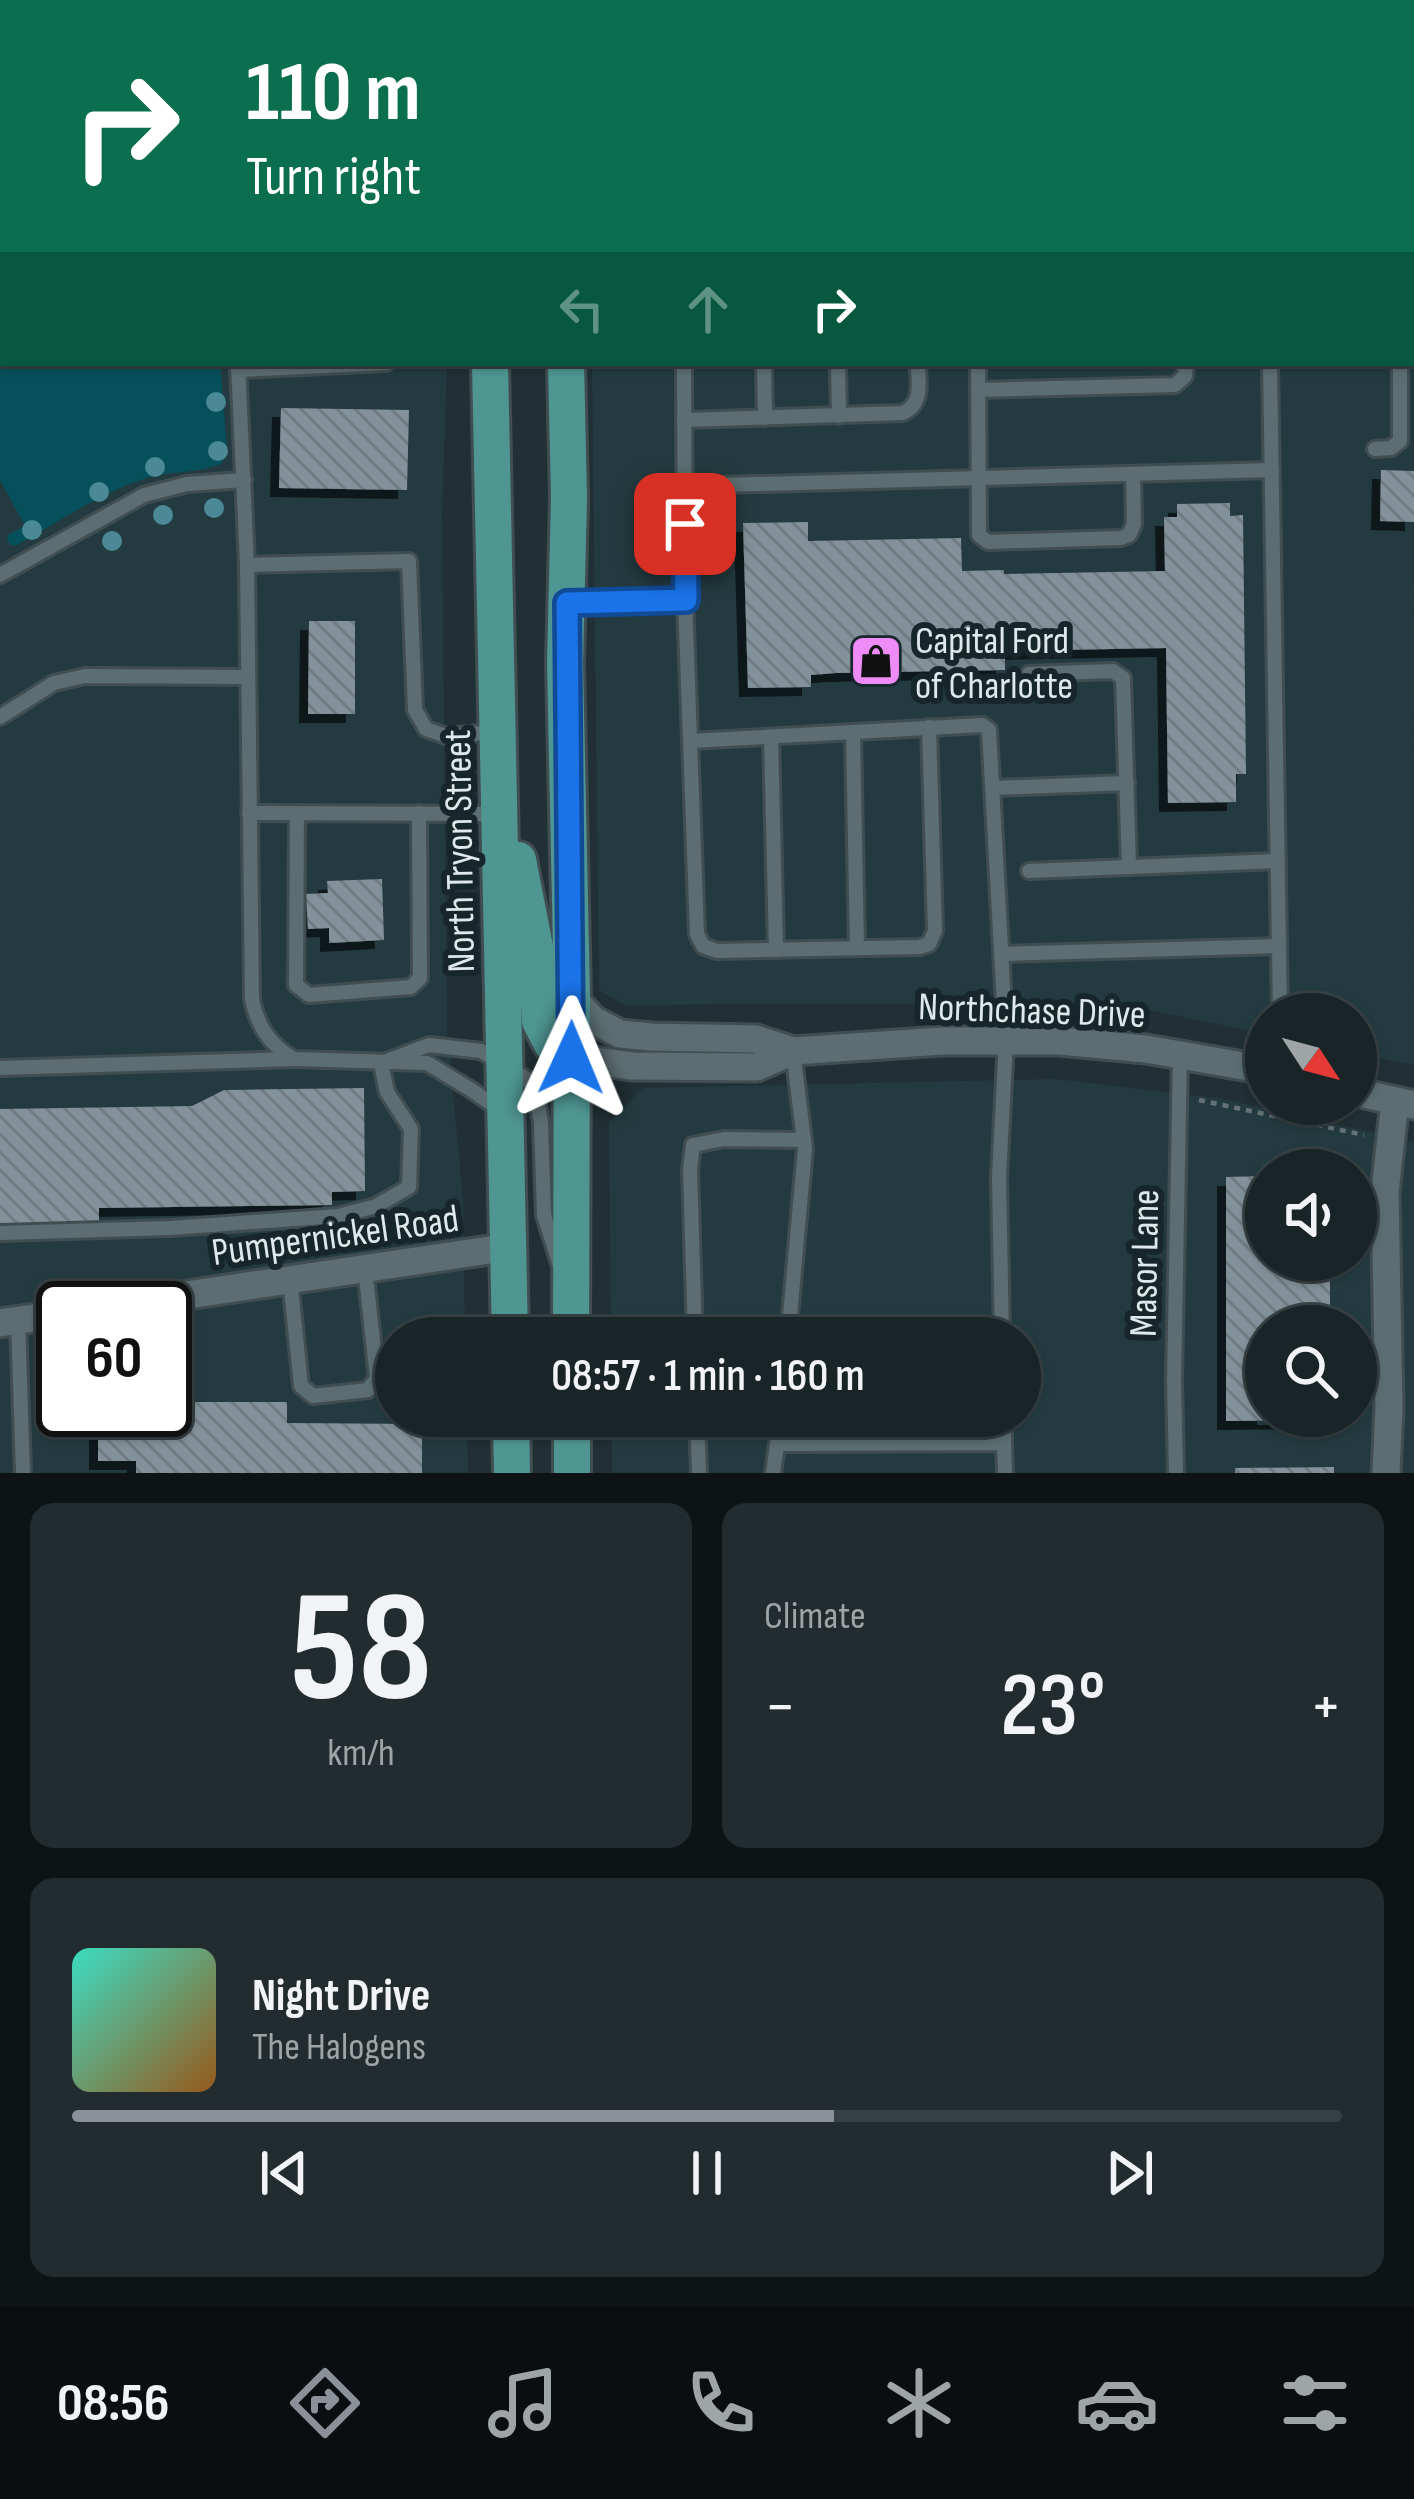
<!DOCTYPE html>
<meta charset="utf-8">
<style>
body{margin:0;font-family:"Sofia Sans Condensed",sans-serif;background:#222c2f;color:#f1f3f6;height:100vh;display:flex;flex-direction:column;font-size:45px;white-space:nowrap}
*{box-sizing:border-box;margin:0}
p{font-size:39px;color:#9fa4a7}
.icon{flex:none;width:66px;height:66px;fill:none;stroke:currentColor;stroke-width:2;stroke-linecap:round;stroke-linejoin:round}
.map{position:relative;height:1473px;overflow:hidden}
.drawer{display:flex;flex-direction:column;gap:30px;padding:30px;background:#0e1415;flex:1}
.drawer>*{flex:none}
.hud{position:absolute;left:0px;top:0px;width:1416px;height:366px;box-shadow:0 3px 9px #0004,0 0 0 3px #374144;background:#0b6e4f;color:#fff;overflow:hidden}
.needle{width:78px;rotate:126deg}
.controls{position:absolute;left:1245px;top:993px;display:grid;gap:24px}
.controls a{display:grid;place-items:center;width:132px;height:132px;border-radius:50%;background:#192427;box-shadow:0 3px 9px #0004,0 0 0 3px #374144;font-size:60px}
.speed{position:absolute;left:36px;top:1281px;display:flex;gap:24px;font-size:60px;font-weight:700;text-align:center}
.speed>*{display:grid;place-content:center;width:156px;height:156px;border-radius:50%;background:#192427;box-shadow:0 3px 9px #0004,0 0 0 3px #374144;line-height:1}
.speed .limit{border:6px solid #111;border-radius:18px;background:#fff;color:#111}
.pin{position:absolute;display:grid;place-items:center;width:102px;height:102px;color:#fff;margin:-51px;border-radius:24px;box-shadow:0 6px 18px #0006}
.me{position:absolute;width:132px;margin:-66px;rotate:1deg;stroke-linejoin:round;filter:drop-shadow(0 0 9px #0008)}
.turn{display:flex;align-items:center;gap:42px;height:252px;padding:0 48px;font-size:54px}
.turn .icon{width:156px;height:156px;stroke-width:2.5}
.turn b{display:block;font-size:84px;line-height:102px}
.lanes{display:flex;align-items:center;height:114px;padding:0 48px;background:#0003;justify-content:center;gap:60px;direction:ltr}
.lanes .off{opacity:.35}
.big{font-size:90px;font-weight:600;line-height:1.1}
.drawer .widget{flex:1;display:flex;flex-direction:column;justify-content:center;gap:18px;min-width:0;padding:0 42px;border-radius:24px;background:#222c2f}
.drawer .dial{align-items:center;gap:0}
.dial b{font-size:156px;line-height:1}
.song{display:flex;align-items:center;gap:36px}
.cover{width:144px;height:144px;border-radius:18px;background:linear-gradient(135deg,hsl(170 70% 55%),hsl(30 70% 35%))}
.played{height:12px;border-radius:6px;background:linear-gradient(90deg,#8c9099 60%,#374144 60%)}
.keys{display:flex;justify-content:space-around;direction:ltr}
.heat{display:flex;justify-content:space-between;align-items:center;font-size:66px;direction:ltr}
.drawer .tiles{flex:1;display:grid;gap:30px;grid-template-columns:1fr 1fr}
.widget:last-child{grid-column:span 2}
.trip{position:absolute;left:375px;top:1317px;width:666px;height:120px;border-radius:60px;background:#192427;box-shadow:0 3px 9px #0004,0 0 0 3px #374144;font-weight:600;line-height:120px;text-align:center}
.tab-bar{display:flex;height:192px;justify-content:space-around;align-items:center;background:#0a0e10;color:#9fa4a7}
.tab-bar .icon{width:84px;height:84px}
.tab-bar .active{color:#8c9099}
.tab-bar b{font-size:54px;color:#f1f3f6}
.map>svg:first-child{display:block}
</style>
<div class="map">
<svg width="1414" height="1473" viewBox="0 0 1414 1473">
<defs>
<pattern id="building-back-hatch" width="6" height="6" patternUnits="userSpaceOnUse" patternTransform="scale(3)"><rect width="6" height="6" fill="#83929a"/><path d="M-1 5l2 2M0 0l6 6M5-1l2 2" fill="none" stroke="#707b81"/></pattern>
<filter id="shadow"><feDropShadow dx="-9" dy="9" stdDeviation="0" flood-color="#0009"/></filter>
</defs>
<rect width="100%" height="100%" fill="#213034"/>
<!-- built -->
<g fill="#233b40" fill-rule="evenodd">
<path d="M0,0h355l2,3h-354v360h444l-5,152 5,515 16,169 2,139h-69v78h71l1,57h-468zM63,1308h102v102h-102z"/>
<path d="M647,0h372l22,3h-398z"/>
<path d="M1413,109l1,956 -58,-12v-39h-90v20l-117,-24 -89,-7 -435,2 -26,-15 -7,-627h821z"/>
<path d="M1056,1079l167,20 191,43v331h-802v-57h408v-78h-409l-2,-216 34,-34zM1266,1170h90v90h-90zM1266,1326h90v90h-90z"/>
</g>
<!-- green -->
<path fill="#06505c" d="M0,2l3,4v357h217l7,86 -5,14c-22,11 -51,7 -75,15 -46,14 -88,44 -130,67h-6l-4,-5 1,-5 17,-9 -25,-46z"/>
<!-- building -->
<g fill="url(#building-back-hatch)" filter="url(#shadow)">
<path d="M281,408l128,2 -2,80 -128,-2z"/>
<path d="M1381,470l33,1v51l-34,-1z"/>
<path d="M1230,503v13l13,-1 3,259h-10v28l-68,1 -2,-155 -161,3v19l-169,3 -25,2v12l-63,1 -5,-165 65,-1v19l153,-3 1,33 42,-1v4l161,-3 -1,-54h13v-13z"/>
<path d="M309,621h46v93h-47z"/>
<path d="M382,879l2,61 -55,3v-15l-21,1 -2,-35 22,-1 -1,-12z"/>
<path d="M364,1088l1,103 -33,1v13l-233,3v15l-99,2v-116l192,-3 32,-16z"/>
<path d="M1266,1176v84h64v66h-64v90h64v4l-104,1v-244z"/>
<path d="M165,1402h122v21l135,1v49h-286v-12h-38v-38h36v-13h31z"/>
<path d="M1334,1467v6h-99v-5z"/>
</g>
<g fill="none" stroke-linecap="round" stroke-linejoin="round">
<!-- lane casing -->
<g stroke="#414e51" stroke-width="20">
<g id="lane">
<path d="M19,0l2,3"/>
<path d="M172,3l3,-3"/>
<path d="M981,3v-3"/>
<path d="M1413,159h1"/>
<path d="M238,363l9,202 5,434c5,27 18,46 42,60l133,4 43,26 29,20"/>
<path d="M684,363l1,237 12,334 6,12 14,5 203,-4 9,-3 6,-13 -6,-204"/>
<path d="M764,363l1,55"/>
<path d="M838,363l1,53"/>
<path d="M978,363l1,172 9,7 133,-4 8,-3 5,-11 -1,-50"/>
<path d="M1270,363l10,651"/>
<path d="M238,370l148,-7"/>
<path d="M978,390l197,-5 10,-9 1,-13"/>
<path d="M684,420l219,-7c21,-10 15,-30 15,-50"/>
<path d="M1375,449l16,-1 9,-7v-78"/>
<path d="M685,486l587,-16"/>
<path d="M247,565l162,-4 6,149 11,19 20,7 47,-4"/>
<path d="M0,575l144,-80 43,-11 57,-4"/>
<path d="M567,603l118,-3"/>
<path d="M1029,674l84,-3 10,7 6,189"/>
<path d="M0,717l54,-34 31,-7 163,1"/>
<path d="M853,732l4,216"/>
<path d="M771,737l5,213"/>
<path d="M691,741l291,-16 7,5 17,311 -7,136 3,161"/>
<path d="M993,788l134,-5"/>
<path d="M249,813l246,1"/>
<path d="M297,813l-1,172 13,10 102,-8 9,-9 -1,-165"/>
<path d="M1029,871l249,-10"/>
<path d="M1002,954l276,-8"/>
<path d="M389,1060l40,-15 52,6 46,28 9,14 5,30 3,92 15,48"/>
<path d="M0,1068l294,-9"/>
<path d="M0,1233l170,-5 168,-12 38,-10 33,-19 2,-58 -24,-37 -6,-29"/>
<path d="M290,1279l11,107 12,10 55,-6 9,-12 -12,-110"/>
<path d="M18,1320l5,153"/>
<path d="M695,1338l-5,-169 3,-24 31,-6 80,1"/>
<path d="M788,1338l17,-189 -12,-98"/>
<path d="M697,1416l2,57"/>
<path d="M1004,1416v27"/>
<path d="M779,1444l225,-1 1,30"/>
<path d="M773,1473l8,-57"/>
<path d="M1176,1473l-2,-92 6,-326"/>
</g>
</g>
<!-- street casing -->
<g stroke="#414e51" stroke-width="33">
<g id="street">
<path d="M1220,0l12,3"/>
<path d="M1413,61h1"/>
<path d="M572,997l21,23 27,14 31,3 105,2 37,12"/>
<path d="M571,1058l61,8 125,1 36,-16 149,-10h118l86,8 120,21"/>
<path d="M1356,1092l58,13"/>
<path d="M100,1308l409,-61"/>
<path d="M0,1323l63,-9"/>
<path d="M1386,1473l3,-64 -4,-217 10,-91"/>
</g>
</g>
<!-- primary casing -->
<g stroke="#414e51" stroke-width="42">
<g id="primary">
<path d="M389,0l1,3"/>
<path d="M492,0v3"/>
<path d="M560,0v3"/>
<path d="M596,3l2,-3"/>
<path d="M490,363l20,975"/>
<path d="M566,363l3,135 -4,165 7,334 -1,341"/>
<path d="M518,860l18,92 4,69 12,23 19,14"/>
<path d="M511,1416l1,57"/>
<path d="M572,1416v57"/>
</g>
</g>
<!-- path -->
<g stroke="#657275" stroke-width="4.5" stroke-dasharray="6 6" stroke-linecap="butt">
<path d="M449,3v-3"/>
<path d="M1199,1100l165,35"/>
</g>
<!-- lane -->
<use href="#lane" stroke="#5c6e71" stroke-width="14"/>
<!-- street -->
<use href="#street" stroke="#5c6e71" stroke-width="27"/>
<!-- primary -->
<use href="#primary" stroke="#4f9693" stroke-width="36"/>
</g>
<!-- trees -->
<g fill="#4a8995">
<circle cx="216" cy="402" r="10"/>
<circle cx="218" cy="451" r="10"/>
<circle cx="155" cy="467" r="10"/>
<circle cx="99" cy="492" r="10"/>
<circle cx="214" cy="508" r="10"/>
<circle cx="163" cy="515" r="10"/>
<circle cx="32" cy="530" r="10"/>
<circle cx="112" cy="541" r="10"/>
</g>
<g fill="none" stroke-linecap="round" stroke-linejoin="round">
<!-- route casing -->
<g stroke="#114b97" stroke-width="30">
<path id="route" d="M571,1058l-4,-455 119,-3 -1,-76"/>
</g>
<!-- route -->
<use href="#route" stroke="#1a73e8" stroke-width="21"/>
</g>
<!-- icons -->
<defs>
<g id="shop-square" transform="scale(2.7)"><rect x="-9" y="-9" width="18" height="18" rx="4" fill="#ef8bf7" stroke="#17262a"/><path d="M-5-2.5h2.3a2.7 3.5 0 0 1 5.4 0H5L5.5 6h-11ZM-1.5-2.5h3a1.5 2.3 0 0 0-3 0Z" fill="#111"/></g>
</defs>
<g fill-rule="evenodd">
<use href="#shop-square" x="876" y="661"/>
</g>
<g text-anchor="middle" stroke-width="12" stroke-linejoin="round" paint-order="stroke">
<!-- poi labels -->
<g font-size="39" fill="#dfe8eb" stroke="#17262a" text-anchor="start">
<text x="915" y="653">Capital Ford<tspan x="915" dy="45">of Charlotte</tspan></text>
</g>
<!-- street labels -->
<g font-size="39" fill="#dfe8eb" stroke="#17262a">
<text transform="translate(458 851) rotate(-91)" y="14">North Tryon Street</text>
<text transform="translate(1032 1009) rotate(2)" y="14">Northchase Drive</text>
<text transform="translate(335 1234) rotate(-8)" y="14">Pumpernickel Road</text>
<text transform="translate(1143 1263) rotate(-89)" y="14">Masor Lane</text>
</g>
</g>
</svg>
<div class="controls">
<a><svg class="needle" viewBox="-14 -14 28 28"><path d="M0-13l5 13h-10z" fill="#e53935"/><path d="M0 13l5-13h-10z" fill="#9fa4a7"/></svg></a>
<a><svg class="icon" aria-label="sound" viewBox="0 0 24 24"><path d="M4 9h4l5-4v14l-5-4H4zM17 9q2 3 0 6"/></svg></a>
<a><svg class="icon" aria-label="search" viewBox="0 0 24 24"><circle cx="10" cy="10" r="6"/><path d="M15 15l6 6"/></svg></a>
</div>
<div class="speed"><div class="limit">60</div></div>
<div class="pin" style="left:685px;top:524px;background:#d93025"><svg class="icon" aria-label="arrive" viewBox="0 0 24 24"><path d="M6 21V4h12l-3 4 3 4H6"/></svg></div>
<svg class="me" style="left:571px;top:1058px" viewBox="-20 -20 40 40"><path d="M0-17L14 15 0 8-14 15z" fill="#1a73e8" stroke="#fff" stroke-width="4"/></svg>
<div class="trip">08:57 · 1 min · 160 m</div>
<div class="hud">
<div class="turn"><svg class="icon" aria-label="right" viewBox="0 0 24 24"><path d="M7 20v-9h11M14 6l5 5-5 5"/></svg><div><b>110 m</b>Turn right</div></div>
<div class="lanes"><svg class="icon off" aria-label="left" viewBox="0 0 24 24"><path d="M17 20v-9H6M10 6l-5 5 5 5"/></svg><svg class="icon off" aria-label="ahead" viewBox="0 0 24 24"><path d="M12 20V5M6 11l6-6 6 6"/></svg><svg class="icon" aria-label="right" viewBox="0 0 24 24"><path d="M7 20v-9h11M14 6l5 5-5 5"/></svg></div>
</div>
</div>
<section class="drawer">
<div class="tiles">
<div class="widget dial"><b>58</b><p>km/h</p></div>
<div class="widget"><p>Climate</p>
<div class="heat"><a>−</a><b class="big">23°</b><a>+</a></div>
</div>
<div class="widget">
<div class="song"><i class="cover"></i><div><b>Night Drive</b><p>The Halogens</p></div></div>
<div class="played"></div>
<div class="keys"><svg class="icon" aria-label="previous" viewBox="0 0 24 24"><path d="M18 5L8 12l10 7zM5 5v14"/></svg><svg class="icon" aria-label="pause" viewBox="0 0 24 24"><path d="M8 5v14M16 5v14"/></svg><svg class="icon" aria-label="next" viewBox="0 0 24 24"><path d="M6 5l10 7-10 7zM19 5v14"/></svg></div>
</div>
</div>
</section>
<nav class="tab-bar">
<b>08:56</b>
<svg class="icon active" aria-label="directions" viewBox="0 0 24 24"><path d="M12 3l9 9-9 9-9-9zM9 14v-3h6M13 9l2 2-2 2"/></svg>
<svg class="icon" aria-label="music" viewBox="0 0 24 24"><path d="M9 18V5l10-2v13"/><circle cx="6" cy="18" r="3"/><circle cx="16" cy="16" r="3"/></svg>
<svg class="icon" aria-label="phone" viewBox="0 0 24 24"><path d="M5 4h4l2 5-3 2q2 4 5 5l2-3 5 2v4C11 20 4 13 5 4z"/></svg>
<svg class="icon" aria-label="climate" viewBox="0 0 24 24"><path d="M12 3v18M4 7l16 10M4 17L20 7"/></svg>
<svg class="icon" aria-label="car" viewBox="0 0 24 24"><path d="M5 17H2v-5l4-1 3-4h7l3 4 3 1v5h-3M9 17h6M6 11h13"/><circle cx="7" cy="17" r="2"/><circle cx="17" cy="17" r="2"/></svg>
<svg class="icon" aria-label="filters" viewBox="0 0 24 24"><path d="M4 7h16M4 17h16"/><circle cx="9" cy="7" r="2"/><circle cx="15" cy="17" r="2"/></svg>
</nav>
